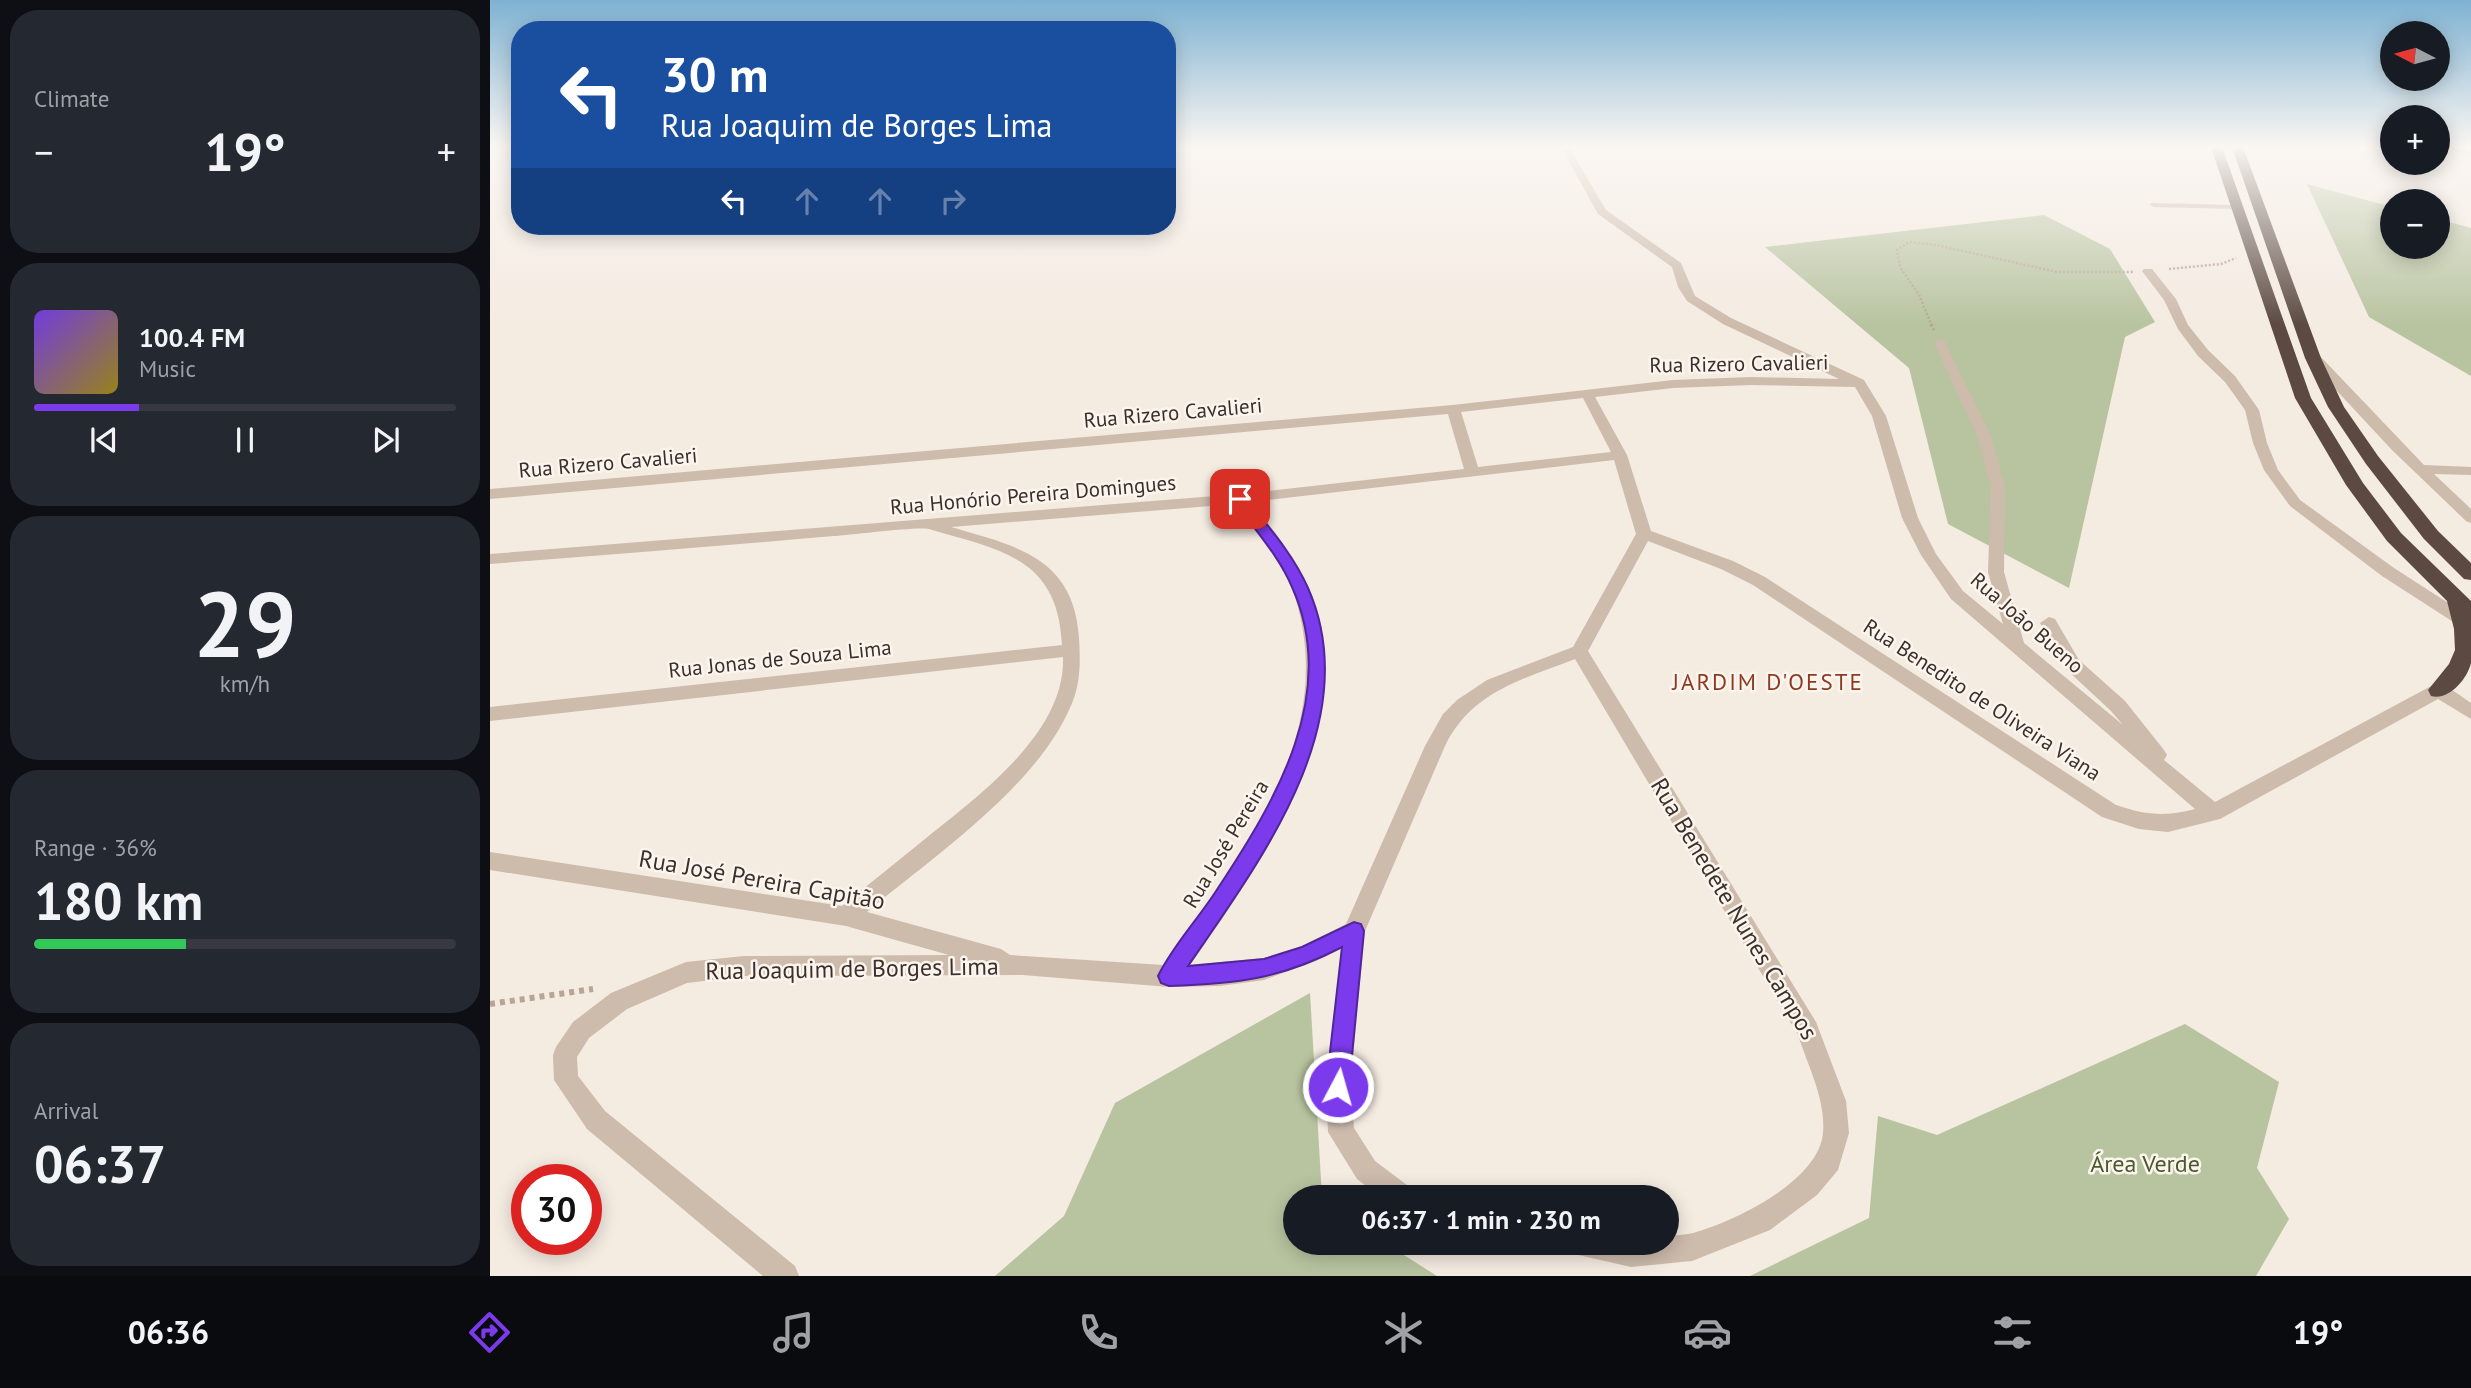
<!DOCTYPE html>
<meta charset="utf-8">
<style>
body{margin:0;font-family:"PT Sans",sans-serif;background:#242831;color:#f1f3f6;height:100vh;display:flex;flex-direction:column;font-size:26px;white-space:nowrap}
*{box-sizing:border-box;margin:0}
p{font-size:23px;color:#9ea1a6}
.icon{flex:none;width:38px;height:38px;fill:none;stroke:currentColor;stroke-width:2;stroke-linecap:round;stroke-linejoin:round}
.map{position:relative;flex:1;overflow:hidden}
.sheet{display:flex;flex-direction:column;gap:10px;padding:10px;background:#0d0f14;width:490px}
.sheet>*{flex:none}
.banner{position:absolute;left:21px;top:21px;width:665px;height:214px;border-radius:28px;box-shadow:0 4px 18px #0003;background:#1a4fa0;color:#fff;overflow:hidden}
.needle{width:46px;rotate:276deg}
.fabs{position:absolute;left:1890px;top:21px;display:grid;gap:14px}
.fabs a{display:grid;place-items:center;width:70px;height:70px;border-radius:50%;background:#171b24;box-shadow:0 4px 18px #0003;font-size:35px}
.speed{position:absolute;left:21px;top:1164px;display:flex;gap:14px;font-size:35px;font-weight:700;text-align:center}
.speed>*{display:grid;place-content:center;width:91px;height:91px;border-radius:50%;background:#171b24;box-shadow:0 4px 18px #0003;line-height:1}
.speed .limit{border:10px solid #d22;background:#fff;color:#111}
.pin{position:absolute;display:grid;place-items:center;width:60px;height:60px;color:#fff;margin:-30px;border-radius:14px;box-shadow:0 4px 10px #0006}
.me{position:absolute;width:77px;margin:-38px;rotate:6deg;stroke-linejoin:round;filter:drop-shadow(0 0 5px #0008)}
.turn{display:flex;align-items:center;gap:24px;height:147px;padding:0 35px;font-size:32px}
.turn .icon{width:91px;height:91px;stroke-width:2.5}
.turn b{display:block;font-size:49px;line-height:60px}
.lanes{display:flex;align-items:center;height:66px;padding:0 35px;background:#0003;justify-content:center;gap:35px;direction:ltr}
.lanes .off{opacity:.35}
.big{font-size:52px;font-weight:800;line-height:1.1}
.sheet .widget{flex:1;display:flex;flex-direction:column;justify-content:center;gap:10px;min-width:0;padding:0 24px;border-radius:28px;background:#242831}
.sheet .dial{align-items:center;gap:0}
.dial b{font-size:91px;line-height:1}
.song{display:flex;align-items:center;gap:21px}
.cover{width:84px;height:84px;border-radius:10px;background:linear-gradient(135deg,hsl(260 70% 55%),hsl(50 70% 35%))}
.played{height:7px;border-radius:4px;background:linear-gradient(90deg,#7c3aed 25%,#363941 25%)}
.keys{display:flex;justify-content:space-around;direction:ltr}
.heat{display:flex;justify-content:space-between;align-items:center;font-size:38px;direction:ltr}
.charge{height:10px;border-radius:5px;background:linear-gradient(90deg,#34c759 36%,#363941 0)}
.trip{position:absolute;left:793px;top:1185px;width:396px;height:70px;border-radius:35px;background:#171b24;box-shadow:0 4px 18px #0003;font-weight:800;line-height:70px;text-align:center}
.dock{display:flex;height:112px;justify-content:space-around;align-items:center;background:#090b0e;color:#9ea1a6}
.dock .icon{width:49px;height:49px}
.dock .active{color:#7c3aed}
.dock b{font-size:32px;color:#f1f3f6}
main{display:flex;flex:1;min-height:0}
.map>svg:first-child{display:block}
</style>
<main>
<section class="sheet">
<div class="widget"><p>Climate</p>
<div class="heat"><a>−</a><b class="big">19°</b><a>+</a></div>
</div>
<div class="widget">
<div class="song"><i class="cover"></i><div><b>100.4 FM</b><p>Music</p></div></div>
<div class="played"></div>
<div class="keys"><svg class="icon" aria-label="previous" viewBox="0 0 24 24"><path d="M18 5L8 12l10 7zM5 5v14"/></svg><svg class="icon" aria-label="pause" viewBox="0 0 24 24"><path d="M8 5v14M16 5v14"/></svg><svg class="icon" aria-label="next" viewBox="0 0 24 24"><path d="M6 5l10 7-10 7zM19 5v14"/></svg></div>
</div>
<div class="widget dial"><b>29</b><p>km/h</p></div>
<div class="widget"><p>Range · 36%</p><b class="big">180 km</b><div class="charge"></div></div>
<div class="widget"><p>Arrival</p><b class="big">06:37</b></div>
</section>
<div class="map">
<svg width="1981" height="1276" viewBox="0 0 1981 1276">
<rect width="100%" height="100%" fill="#f4ebe1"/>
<!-- green -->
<g fill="#b8c4a0">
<path d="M1817,184l85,23v40h46v-28l33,9v148l-102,-59z"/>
<path d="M1554,215l66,34 45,73 -30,15 -56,251 -121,-64 -39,-156 -144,-121z"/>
<path d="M820,993l12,204h-27v45l90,1 52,33h-442l69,-60 51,-113z"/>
<path d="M1695,1024l94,58 -22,86 32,51 -33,57h-506l119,-58 9,-102 59,19z"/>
</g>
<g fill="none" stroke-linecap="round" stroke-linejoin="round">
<!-- path-far2 -->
<g stroke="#b9a596" stroke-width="2.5" stroke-dasharray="2 2" stroke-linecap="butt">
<path d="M1679,269l52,-5 15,-6"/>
<path d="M1442,326l-13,-31 -19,-28 -3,-17 12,-8 27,3 121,27h76"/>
</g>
<!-- path-far1 -->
<path stroke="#b9a596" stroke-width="3.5" stroke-dasharray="2.5 2.5" stroke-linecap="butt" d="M1441,324l3,6"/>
<!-- path -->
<path stroke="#b9a596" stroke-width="6" stroke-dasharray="5 5" stroke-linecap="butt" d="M0,1004l103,-15"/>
<!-- lane -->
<g fill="#cdbbac" fill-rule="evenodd">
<path d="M1955,147h10l16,5v5z"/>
<path d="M1661,203l85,2 4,2 -4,2 -82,-2 -4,-2z"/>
</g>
<!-- street -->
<g fill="#cdbbac" fill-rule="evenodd">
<path d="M1071,147h8l37,63 75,53 14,33 36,22 133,62 22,36 32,102 18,36 27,37 40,33 -15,-52 3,-85 -14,-51 -43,-93 6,-4 4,1 47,96 14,51 -1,85 20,71 99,82 -12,-14 -44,-41 -27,-47 9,-6 6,2 24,41 46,41 39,49 3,5 -3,5 51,42 218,-117h12l26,18v16l-33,-20 -218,120 -52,13 -29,-3 -37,-12 -349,-232 -32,-16 -73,-28 -60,110 228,371 30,79 3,32 -11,37 -21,25 -47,35 -78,31 -61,6 -66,-15 -4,-10h105v-6c9,-1 18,-1 27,-3 41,-11 126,-52 130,-100 3,-33 -15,-67 -25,-98l-223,-376c-52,20 -104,33 -130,87l-80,185 -15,156 4,41 21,33 36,27 4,9h-35l-23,-18 -29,-47 -2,-45 15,-138 -25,12 -52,19 -44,6 -51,1 -146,-12 -279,1 -57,7 -60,26 -38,29 -12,19 1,19 27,35 190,155 4,10h-36l-176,-147 -33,-49 -1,-25 3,-8 17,-25 38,-29 75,-31 58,-6 205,-1 -103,-29 -356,-56v-18l352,54c28,-23 56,-45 83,-67 53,-43 141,-106 138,-182l-573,64v-14l572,-62c-4,-88 -62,-95 -133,-116 -10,-3 -80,6 -95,7 -115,10 -229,19 -344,28v-10l750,-60 224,-25 -16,-55 -958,85v-10l963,-84 220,-25 78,-3 88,2 -116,-55 -36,-23 -9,-14 -6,-20 -74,-53zM1261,385l104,2 17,29 30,102 19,37 30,44 244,210c-31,8 -49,6 -79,-4l-351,-228 -32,-16 -82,-30 -24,-76 -32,-58 78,-9zM1093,398l28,54 -133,15 -17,-55zM1124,460l22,74 -63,113 -86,33 -30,20 -14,14 -18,32 -79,178 -44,22 -38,12 -74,7c74,-107 175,-243 118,-379 -13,-31 -37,-58 -57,-84zM746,504c20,26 45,53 56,84 51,144 -49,267 -129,377l-153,-10 -9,-6 -134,-37c68,-57 179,-131 208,-217 6,-20 5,-39 4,-57 -5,-81 -63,-92 -128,-111z"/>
<path d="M1654,269h8l24,30 12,26 20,25 27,26 24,34 8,33 11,27 22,30 94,68 76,49v8h-12l-76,-49 -92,-70 -26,-36 -11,-27 -8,-33 -20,-28 -27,-26 -20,-27 -14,-29 -22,-29z"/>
<path d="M1824,354l5,1 105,110 47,2v8l-37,-1 37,35v14l-5,-2 -74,-71 -83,-89v-6z"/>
</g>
<!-- highway -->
<g fill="#5c4a42" fill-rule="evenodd">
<path d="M1721,147h11l89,251 52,85 38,50 70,68c0,17 0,46 0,62 -4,17 -23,38 -40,33l-3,-6 21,-26 6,-14 -1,-21 -7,-28 -60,-60 -41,-56 -51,-87z"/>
<path d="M1742,147h11l78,211 23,49 34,49 60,75 33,32v17l-7,-1 -40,-40 -58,-75 -38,-57 -23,-49z"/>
</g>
</g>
<!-- sky -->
<linearGradient id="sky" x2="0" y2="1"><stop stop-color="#7eb2d2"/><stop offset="0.45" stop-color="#faf6f2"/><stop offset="1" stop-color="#faf6f2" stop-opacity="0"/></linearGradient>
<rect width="1981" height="325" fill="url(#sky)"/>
<!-- route -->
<path fill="#7c3aed" stroke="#51269a" stroke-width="2" d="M750,495l4,1c23,29 49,58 64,92 59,133 -48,273 -120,378l76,-7 38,-12 52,-25 7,2 3,7 -15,156 -3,8 -8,4 -9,-4 -3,-8 16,-140c-61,32 -106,37 -173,39l-8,-3 -3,-7c15,-31 42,-59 60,-88 58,-88 122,-194 74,-301 -14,-33 -39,-59 -59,-88z"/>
<g text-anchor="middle" stroke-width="5" stroke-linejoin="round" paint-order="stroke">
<!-- street labels -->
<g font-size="21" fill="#3b302b" stroke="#fbf5ee">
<text transform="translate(1249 364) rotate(-1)" y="7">Rua Rizero Cavalieri</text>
<text transform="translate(683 413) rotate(-5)" y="7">Rua Rizero Cavalieri</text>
<text transform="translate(118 463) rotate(-5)" y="7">Rua Rizero Cavalieri</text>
<text transform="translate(543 495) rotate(-5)" y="7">Rua Honório Pereira Domingues</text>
<text transform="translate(1537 623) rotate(41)" y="7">Rua João Bueno</text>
<text transform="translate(290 659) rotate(-6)" y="7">Rua Jonas de Souza Lima</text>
<text transform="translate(1492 700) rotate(33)" y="7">Rua Benedito de Oliveira Viana</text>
<text transform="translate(736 844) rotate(-59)" y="7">Rua José Pereira</text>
</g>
<!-- neighbourhood labels -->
<g font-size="23" letter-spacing="2" fill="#8c3b22" stroke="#fbf5ee">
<text x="1278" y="690">JARDIM D'OESTE</text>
</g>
<!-- near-street labels -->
<g font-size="24" fill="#3b302b" stroke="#fbf5ee">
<text transform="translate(272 880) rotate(10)" y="8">Rua José Pereira Capitão</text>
<text transform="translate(1244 909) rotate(59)" y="8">Rua Benedete Nunes Campos</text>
<text transform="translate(362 969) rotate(-1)" y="8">Rua Joaquim de Borges Lima</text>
</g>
<!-- near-park labels -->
<g font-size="24" fill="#4a5a2e" stroke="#fbf5ee">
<text x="1655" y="1172">Área Verde</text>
</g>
</g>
</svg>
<div class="fabs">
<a><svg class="needle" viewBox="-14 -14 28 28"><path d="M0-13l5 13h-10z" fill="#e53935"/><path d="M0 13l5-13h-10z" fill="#9ea1a6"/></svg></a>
<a>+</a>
<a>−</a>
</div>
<div class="speed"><div class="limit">30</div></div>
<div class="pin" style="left:750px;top:499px;background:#d93025"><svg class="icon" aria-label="arrive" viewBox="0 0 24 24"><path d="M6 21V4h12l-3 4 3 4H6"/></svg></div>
<svg class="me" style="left:848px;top:1087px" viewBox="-20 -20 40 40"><circle r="17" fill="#7c3aed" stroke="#fff" stroke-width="3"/><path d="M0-11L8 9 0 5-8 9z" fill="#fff"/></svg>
<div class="trip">06:37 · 1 min · 230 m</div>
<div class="banner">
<div class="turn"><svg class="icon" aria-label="left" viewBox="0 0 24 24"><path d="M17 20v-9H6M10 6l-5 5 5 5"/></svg><div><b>30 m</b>Rua Joaquim de Borges Lima</div></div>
<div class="lanes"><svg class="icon" aria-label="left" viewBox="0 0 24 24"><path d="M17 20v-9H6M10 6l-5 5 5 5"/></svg><svg class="icon off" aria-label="ahead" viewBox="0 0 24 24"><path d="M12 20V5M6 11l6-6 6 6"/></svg><svg class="icon off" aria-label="ahead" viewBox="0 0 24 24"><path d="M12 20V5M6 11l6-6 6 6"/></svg><svg class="icon off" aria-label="right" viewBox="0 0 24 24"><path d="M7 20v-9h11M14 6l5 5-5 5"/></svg></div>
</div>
</div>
</main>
<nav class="dock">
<b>06:36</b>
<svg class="icon active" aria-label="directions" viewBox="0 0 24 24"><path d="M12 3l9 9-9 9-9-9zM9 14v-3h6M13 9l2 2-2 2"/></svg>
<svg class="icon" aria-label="music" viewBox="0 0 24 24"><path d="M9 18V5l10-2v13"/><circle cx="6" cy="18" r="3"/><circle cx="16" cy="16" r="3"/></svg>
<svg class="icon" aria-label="phone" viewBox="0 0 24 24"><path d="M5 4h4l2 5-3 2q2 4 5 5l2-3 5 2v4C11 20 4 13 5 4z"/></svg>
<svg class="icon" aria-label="climate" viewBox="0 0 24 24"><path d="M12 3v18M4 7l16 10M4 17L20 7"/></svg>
<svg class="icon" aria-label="car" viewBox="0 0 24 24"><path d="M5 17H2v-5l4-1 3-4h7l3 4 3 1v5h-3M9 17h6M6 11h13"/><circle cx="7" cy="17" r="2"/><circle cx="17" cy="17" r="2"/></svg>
<svg class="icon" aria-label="filters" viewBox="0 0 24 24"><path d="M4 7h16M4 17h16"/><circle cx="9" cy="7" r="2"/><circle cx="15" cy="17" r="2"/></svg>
<b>19°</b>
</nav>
